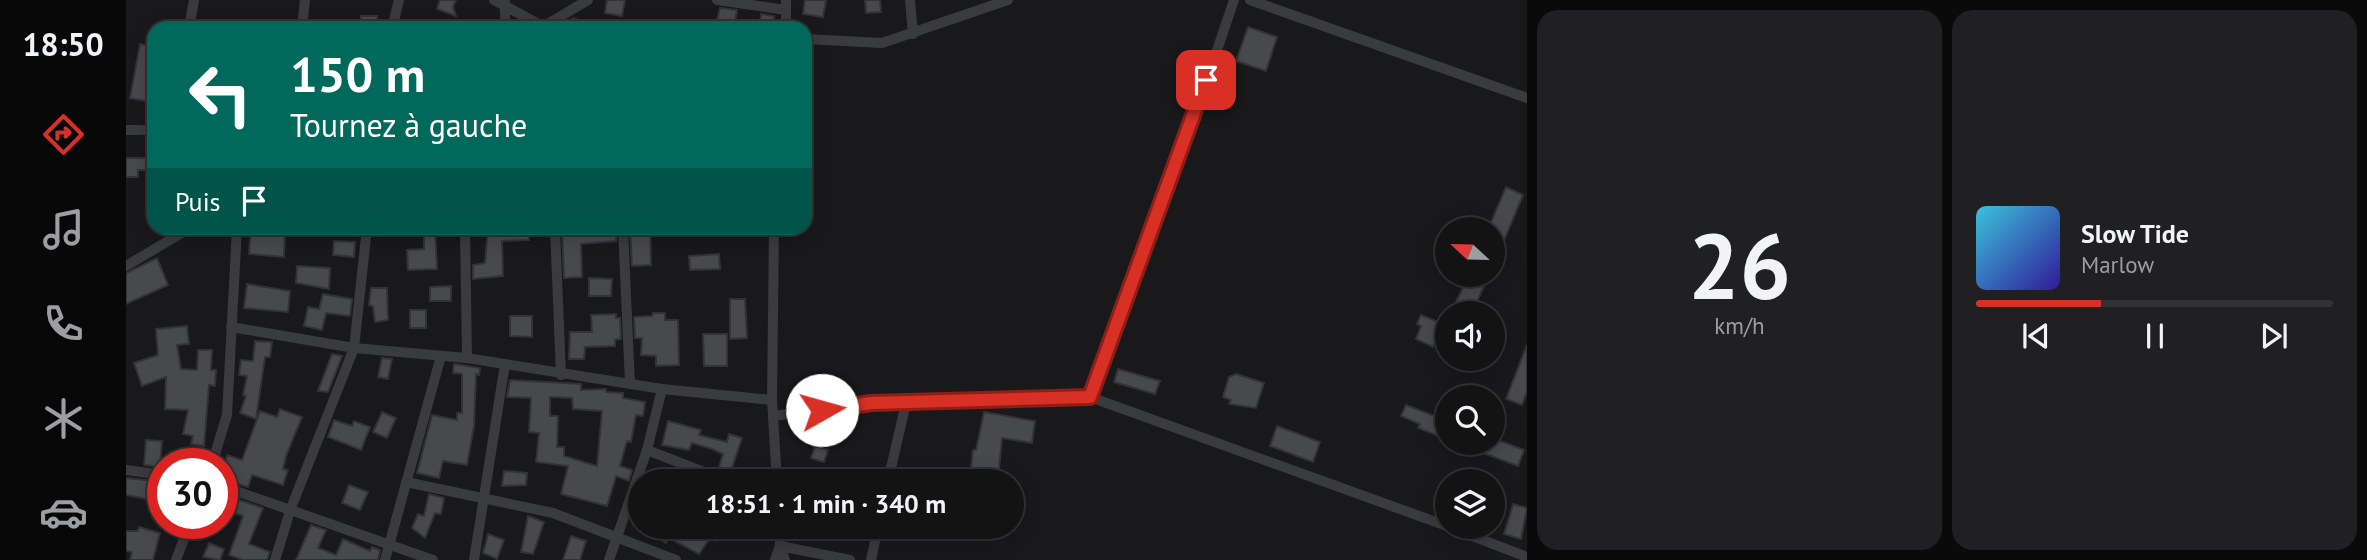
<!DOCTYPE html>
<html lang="fr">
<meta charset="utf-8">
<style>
body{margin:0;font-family:"PT Sans",sans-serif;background:#202022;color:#f1f3f6;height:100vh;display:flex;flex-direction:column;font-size:26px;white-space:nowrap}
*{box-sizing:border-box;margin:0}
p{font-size:23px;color:#9d9ea0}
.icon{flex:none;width:38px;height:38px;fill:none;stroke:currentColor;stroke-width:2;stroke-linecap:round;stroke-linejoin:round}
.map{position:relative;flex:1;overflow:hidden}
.details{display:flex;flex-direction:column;gap:10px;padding:10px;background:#0a0a0b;width:840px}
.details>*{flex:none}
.banner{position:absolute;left:21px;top:21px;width:665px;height:214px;border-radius:21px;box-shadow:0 4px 18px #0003,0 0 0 2px #323234;background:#00695c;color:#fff;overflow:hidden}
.needle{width:46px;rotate:292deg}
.fabs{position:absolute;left:1309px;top:217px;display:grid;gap:14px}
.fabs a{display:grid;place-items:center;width:70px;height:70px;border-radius:50%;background:#131314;box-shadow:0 4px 18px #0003,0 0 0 2px #323234;font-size:35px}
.speed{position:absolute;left:21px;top:448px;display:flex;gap:14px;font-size:35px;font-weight:700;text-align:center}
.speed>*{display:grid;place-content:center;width:91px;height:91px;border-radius:50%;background:#131314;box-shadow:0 4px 18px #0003,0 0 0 2px #323234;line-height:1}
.speed .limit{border:10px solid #d22;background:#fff;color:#111}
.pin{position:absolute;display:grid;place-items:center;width:60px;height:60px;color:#fff;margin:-30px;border-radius:14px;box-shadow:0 4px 10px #0006}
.me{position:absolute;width:77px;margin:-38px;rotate:83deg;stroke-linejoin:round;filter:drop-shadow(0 0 5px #0008)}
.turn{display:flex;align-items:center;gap:24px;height:147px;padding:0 28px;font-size:32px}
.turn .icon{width:91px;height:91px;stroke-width:2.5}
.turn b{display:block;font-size:49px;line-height:60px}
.then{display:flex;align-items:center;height:66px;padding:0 28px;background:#0003;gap:14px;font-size:26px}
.details .card{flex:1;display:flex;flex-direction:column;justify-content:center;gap:10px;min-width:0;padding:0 24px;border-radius:21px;background:#202022}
.details .dial{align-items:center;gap:0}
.dial b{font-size:91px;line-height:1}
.song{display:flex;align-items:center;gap:21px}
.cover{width:84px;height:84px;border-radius:10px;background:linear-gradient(135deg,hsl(190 70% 55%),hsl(250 70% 35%))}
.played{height:7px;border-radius:4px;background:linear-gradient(90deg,#d93025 35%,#323234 35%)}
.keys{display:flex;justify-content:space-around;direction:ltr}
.details .tiles{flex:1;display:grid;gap:10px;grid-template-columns:repeat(2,1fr)}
.trip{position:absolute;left:502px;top:469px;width:396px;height:70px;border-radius:35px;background:#131314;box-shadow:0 4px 18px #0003,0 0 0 2px #323234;font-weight:800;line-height:70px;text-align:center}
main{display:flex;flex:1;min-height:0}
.tabs{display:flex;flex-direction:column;width:126px;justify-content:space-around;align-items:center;background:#080808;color:#9d9ea0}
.tabs .icon{width:49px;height:49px}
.tabs .on{color:#d93025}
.tabs b{font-size:32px;color:#f1f3f6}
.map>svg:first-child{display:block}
</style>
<main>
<nav class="tabs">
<b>18:50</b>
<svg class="icon on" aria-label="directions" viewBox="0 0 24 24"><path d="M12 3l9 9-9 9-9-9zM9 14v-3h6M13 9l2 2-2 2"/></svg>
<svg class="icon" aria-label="music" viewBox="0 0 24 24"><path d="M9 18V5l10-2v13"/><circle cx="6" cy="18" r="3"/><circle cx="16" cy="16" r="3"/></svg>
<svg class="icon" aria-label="phone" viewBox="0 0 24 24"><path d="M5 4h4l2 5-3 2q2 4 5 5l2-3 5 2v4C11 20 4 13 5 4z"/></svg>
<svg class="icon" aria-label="climate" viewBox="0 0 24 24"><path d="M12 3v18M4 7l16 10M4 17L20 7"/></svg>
<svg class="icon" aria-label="car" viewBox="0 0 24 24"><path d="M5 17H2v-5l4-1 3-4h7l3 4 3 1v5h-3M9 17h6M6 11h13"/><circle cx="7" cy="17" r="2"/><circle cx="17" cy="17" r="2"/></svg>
</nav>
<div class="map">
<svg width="1401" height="560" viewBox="0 0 1401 560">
<rect width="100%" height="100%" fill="#19191b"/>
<!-- building -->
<g fill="#48494d" stroke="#333337" stroke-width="2" fill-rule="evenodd">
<path d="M314,0h16l-3,7 3,9 -19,-7z"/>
<path d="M481,0h18l-3,16 -17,-3z"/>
<path d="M679,0h21l-3,17 -20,-3z"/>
<path d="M739,0h15l1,12 -15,1z"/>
<path d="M594,8l17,2 -3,18h-19z"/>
<path d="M635,14l13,2 -2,12 -12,-1z"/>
<rect x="235" y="16" width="16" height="12"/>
<path d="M447,18l25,9v1h-34z"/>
<path d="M1122,27l29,10 -11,34 -30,-10z"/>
<path d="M14,44l14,3 -6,34 6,1 -2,20 -22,-4z"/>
<path d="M0,158h27v12h-15v7h-12z"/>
<path d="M1380,187l17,8 -30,72v-38h-5z"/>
<path d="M125,228h34l-1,29 -35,-3z"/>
<path d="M298,228h11l2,41 -29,1 -1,-20 17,-1z"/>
<path d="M362,228h41v12l-27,1 1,35 -30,3v-14l12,-2z"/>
<path d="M436,228h18v6l36,-3v10l-35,3 1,33 -18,1z"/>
<path d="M504,228h20l1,37 -19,1z"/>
<path d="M208,241l21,1 -1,15 -21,-2z"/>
<path d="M593,254l1,15 -30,1 -1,-14z"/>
<path d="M31,258l11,27 -42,19v-31z"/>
<path d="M171,266l33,2 -1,21 -33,-6z"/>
<path d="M1343,275h20l-17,38 -18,-7z"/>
<path d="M463,278l23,1 -1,17h-22z"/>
<path d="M121,284l43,7 -2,21 -44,-4z"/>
<path d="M325,286v15h-21v-14z"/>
<path d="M245,288h16l1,32 -13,2 -2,-16 -4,-1z"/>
<path d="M197,294l29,5 -2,17 -24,-3 -4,17 -18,-4 4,-19 11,2z"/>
<path d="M604,299h15l2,39 -17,1z"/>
<rect x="284" y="310" width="16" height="18"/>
<path d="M527,313h12v7h13l1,45 -23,1v-10l-15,-1 1,-17h-7l-1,-21 18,-1z"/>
<path d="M490,314v4h4l1,21 -6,1v6l-30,1 -1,12h-15l1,-27h22l-1,-17z"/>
<path d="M1295,315l22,9 -10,23 -17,-8 5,-13 -4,-2z"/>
<path d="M384,316h22v21l-22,-1z"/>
<path d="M61,326l2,18 -12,1 4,24 16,1 1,-20h14l-1,20h5l-1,16 -6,-1 -5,61 -13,-2 2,-8 -10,-2 5,-24 -23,-1 1,-32 -24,9 -8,-23 24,-8 -2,-26z"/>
<path d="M577,334h24v32h-23z"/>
<path d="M129,341l17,1 -2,15h-5l-9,62 -16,-6 6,-17 -3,-1 4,-19 -8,-1 2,-15 12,1z"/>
<path d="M1401,345v47l-5,13 -16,-6z"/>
<path d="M206,354l10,2 -14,36 -10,-1z"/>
<path d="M256,358l10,1 -4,20 -10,-2z"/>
<path d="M328,364l26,4 -1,7 -3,-1 -2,52 -7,39 -24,-4 -4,17 -22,-5 15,-58 25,5v-7h5v-39l-9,-1z"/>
<path d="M992,369l42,12 -5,13 -41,-12z"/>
<path d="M1110,374l28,9 -8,25 -27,-4 2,-4 -8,-3 6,-20z"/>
<path d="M384,380l71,4v6l25,-1v3l17,1v5l22,4 -2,14 -7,-1 -5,27 -4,-1 -7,25 12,4 -3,11 -13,-5 -9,30 -46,-12 7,-28 -32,-4 3,-29 -10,-1 2,-34 -24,-1zM424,397l22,1 1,11 29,2 -5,55 -33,-10v-9h-7l1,-31h-8z"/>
<path d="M1280,405l41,16v18l-29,-11 2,-4 -19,-8z"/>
<path d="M154,409l22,8 -16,39 -3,13 5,1 -5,15 -31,-10 -4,12 -26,-8 5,-24 15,5 18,-49 17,6z"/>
<path d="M256,412l14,6 -9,20 -14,-6z"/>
<path d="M858,412l51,9 -3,22 -30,-5 -3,31 -11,-1 -1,12 -17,-2 3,-28h3z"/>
<path d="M208,420l18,6 2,-5 16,6 -9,23 -33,-13z"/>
<path d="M542,421l33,9 -2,5 28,7 2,-8 13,4 -11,33 -12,-4 4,-13 -11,-5 -20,-6 -3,7 -27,-5z"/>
<path d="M1151,426l43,16 -7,20 -43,-16z"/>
<path d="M1367,438l31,12 -6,16 -59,-22 34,-1z"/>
<path d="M20,440l16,1 -2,26 -16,-2z"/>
<path d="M689,446l13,4 -4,12 -13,-4z"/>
<path d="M378,471l23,2 -1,12 -24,1z"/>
<path d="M717,471l26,8v2h-29z"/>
<path d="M0,478l37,4v20l-37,-7z"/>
<path d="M223,485l19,7 -8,18 -18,-7z"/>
<path d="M96,494l41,14 -14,36 21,8 -3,8h-24l-14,-5 14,-39 -21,-7z"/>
<path d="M303,494l15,4 -3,16 -6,-1 -10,25 -13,-10 6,-14 6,2z"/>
<path d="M1387,504l14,4 -6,31 -17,-5z"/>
<path d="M402,516l16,6 -11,32 -12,-2z"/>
<path d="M185,525l15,5 -8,18 18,7 7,-16 27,12 2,-4 8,3 -2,10h-82z"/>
<path d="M13,527l21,6 -7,27h-23l2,-8 -6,-1v-20h12z"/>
<path d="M529,527h72l-12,14 -4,-4 -12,17 -30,-16 -3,5 -15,-9z"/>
<path d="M362,534l16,6 -7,19 -14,-6z"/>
<path d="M445,536l15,5 -6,19h-17z"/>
<path d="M83,543l15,6 -4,11 -17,-3z"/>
</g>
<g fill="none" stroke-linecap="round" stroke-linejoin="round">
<!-- street -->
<g stroke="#3a3b3f" stroke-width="10">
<path d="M368,0l52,28"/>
<path d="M591,0l69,10"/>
<path d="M784,0l3,34"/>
<path d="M1124,0l277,98"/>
<path d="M379,1v27"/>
<path d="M63,28l5,-28"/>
<path d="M176,28l3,-28"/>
<path d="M266,28l7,-28"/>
<path d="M415,28l47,-28"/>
<path d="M660,28v-28"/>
<path d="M679,39l77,4 126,-43"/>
<path d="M0,130h28"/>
<path d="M339,228l2,130"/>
<path d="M429,228l6,147"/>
<path d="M497,228l7,156"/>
<path d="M648,228l-2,172 5,81"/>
<path d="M0,266l64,-38"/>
<path d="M105,327l123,21 113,10 195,31 110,11"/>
<path d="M964,397l90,-237 54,-160"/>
<path d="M647,416l98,-13 219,-6 357,129"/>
<path d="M521,450l80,31"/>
<path d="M86,464l15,-49 10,-187"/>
<path d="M0,470l37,5"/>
<path d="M762,481l18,-78"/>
<path d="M280,482l147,31 123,47"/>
<path d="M96,486l211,74"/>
<path d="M1323,527l78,30"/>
<path d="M50,560l14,-37"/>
<path d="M149,560l16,-52 63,-160 13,-120"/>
<path d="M259,560l56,-204"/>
<path d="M348,560l31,-196"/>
<path d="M483,560l38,-110 15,-61"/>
<path d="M649,560l5,-14 -1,-19"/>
<path d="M659,560l-5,-14 70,14"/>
<path d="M745,560l7,-33"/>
</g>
</g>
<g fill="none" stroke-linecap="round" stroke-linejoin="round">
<!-- route casing -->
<g stroke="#8d1f18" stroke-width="18">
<path id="route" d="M696,410l49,-7 219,-6 116,-317"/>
</g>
<!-- route -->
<use href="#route" stroke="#d93025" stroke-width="12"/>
</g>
</svg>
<div class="fabs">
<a><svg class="needle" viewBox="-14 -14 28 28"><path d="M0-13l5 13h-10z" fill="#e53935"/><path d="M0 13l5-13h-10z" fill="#9d9ea0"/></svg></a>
<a><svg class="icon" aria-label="sound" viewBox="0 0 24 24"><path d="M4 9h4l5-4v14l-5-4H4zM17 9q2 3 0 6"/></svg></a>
<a><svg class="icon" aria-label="search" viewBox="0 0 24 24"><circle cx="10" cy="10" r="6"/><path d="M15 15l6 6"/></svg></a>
<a><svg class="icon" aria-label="layers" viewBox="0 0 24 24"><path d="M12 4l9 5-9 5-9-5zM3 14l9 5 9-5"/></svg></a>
</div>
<div class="speed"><div class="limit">30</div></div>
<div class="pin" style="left:1080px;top:80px;background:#d93025"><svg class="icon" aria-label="arrive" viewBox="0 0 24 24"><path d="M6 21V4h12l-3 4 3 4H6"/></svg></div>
<svg class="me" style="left:696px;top:410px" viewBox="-20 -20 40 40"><circle r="19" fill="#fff"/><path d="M0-13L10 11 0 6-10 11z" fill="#d93025"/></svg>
<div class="trip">18:51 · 1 min · 340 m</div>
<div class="banner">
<div class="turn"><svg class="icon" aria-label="left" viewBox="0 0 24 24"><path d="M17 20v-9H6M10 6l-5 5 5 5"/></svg><div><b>150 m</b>Tournez à gauche</div></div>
<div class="then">Puis<svg class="icon" aria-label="arrive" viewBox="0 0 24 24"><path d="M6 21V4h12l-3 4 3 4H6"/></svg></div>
</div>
</div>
<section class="details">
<div class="tiles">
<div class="card dial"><b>26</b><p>km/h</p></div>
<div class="card">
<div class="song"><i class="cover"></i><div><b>Slow Tide</b><p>Marlow</p></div></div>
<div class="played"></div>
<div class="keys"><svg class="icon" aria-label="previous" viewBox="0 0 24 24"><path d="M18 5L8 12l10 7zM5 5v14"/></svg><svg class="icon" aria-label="pause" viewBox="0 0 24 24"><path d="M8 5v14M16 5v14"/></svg><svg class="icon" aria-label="next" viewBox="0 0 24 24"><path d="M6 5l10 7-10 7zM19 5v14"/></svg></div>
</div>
</div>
</section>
</main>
